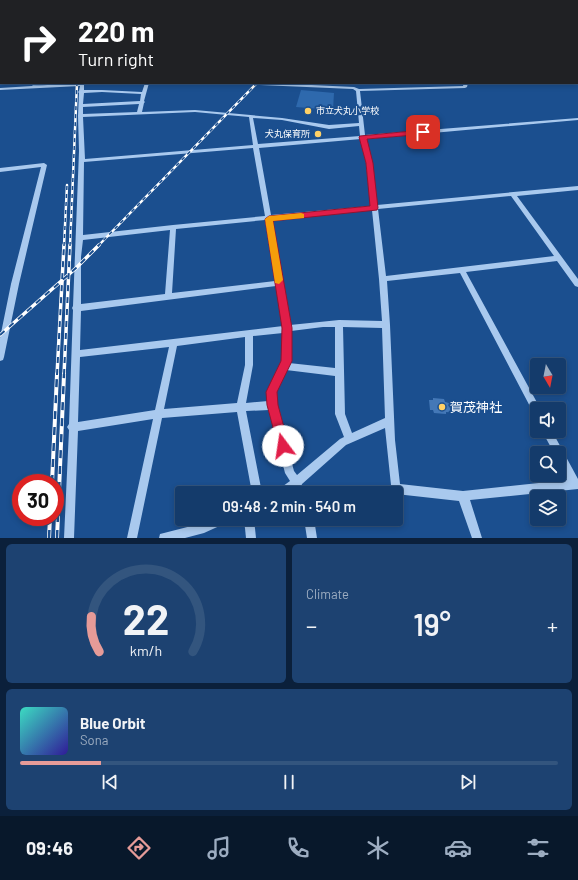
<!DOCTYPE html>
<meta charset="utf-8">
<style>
body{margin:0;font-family:Barlow,"Noto Sans JP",sans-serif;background:#1d4271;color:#f1f3f6;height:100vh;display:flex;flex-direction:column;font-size:15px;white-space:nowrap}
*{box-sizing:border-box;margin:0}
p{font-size:13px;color:#9dadc1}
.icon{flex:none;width:22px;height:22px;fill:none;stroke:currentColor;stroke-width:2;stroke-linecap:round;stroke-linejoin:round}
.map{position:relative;height:538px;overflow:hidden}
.drawer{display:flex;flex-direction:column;gap:6px;padding:6px;background:#0b203b;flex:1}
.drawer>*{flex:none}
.banner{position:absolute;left:0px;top:0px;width:578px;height:84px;box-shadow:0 2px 6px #0003,0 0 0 1px #33557e;background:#202124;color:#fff;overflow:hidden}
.needle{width:26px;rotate:170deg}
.fabs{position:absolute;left:530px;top:358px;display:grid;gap:8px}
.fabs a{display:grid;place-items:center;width:36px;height:36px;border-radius:4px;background:#143b6b;box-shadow:0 2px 6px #0003,0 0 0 1px #33557e;font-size:20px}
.speed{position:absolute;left:12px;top:474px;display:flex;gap:8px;font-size:20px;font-weight:700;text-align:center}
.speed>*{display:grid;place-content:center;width:52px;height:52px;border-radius:50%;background:#143b6b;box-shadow:0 2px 6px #0003,0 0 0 1px #33557e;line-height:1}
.speed .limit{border:6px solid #d22;background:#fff;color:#111}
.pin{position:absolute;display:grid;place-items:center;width:34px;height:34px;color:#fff;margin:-17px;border-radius:8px;box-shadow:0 2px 6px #0006}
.me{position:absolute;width:44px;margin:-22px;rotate:346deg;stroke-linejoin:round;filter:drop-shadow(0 0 3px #0008)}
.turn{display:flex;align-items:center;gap:14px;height:84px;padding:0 12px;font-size:18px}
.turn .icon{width:52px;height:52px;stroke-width:2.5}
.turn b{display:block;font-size:28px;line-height:34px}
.big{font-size:30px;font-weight:600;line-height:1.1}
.drawer .tile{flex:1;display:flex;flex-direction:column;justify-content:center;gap:6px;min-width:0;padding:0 14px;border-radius:6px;background:#1d4271}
.drawer .dial{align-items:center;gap:0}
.dial svg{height:104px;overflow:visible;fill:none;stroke:#33557e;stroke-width:7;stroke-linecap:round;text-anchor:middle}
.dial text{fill:#f1f3f6;stroke:none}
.song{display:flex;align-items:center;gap:12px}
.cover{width:48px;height:48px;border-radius:6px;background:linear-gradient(135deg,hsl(170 70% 55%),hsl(250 70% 35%))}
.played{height:4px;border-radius:2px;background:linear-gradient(90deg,#e69b98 15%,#33557e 15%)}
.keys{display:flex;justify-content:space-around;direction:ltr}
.heat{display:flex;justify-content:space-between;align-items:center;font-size:22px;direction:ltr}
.drawer .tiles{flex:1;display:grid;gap:6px;grid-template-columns:1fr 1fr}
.tile:last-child{grid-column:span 2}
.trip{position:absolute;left:175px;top:486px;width:228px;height:40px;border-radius:4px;background:#143b6b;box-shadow:0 2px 6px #0003,0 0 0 1px #33557e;font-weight:600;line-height:40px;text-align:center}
.tabs{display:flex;height:64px;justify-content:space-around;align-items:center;background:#08182b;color:#9dadc1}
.tabs .icon{width:28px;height:28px}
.tabs .selected{color:#e69b98}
.tabs b{font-size:18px;color:#f1f3f6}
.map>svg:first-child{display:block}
</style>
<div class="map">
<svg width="578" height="538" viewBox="0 0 578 538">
<rect width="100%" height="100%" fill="#1b4f8f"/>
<!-- green -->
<path fill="#2e69ad" d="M301,90l33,3 -1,17 -37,-3z"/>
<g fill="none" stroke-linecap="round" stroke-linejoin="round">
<!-- stream -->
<path stroke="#9cc4f0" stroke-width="1.5" d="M33,85l31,-2"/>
</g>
<!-- building -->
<path fill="#4478b7" d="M433,398l11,1 1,3 8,2 2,9 -9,-1v2l-12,-1 -1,-3h-3l-1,-10h4z"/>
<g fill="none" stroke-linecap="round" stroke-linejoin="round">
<!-- minor -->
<g fill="#a9c9ee" fill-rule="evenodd">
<path d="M5,0h5l-1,1z"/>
<path d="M128,0h5l-1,1z"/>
<path d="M217,0h4l-5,1z"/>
<rect x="311" y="0" width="4" height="1"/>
<path d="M569,0h4l1,1h-4z"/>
<rect x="0" y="3" width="1" height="2"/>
<rect x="577" y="4" width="1" height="2"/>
<rect x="577" y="54" width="1" height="3"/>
<path d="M79,83h25l-2,1 -18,1v5h18l40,2 3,-9h4l-5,18 1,1 -1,1 -2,9 53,-2 87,8 47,7 30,-2 -3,-32 -3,-2 -115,-5 -2,-1h33l85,4 5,2 104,-3 1,-3h4l-1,4 -2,1 -105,3 5,44 213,-17v2l-212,19 6,24 5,42 201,-19v4l-61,6 61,83v8l-3,-1 -18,-25 -91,11 74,136 1,1h-4v6l-3,-1 -74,-141 -73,8 3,44 5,115 5,44 63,7 104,-11 -8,-16v-11h-5l-12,-22h10l26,48v10l-108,11 12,38h-10l-13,-37 -63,-7v-1h-26l1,-4 20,-4 -6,-57 -39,17 -44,39 -1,3 -4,1 -6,5h-13l1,-4 11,-8 -5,-8 -16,-63 -23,1 16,82h-10l-15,-81 -75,6 -25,120h-10l26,-119 -75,12 -4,107h-10l5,-108 -2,-3 2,-3 4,-114 -1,-2 1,-2 6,-155 -1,-35 1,-23 -1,-1 1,-1 1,-5 -80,4v-2zM102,92l39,2 -1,7 -57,3 1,-11zM139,104l-2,8 -54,2v-7zM195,112l54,5 4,28 -168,14 -2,-42zM253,118l29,2 47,9 30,-3 1,10 -102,8zM361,139l5,24 5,43 -100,9 -12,-67zM253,148l12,68 -92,9 -90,10 1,-73zM511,196l43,60 -168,20 -8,-67zM372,210l7,69 3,42 -43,-1 -49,5 -18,-105zM265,220l10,61 -103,12 4,-64zM170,230l-5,64 -84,10v-47l2,-17zM276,286l7,40 -203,24 1,-39zM323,327h12v41l-46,-5 2,-32zM343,327l39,1 3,90 -33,15 -7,-19zM283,333l-1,28 -14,31v9l-22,2 7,-38v-29zM245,337v28l-8,38 -73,6 13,-63zM169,347l-14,63 -77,12 2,-65zM286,370l49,6v38l9,23 -4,2 -43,36 -3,-4 -18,-66v-13z"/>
<path d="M44,163l3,2 -28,119 -15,73 -1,3 -3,1v-23l11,-54 30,-117 -41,5v-4z"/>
<path d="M211,519h16l-1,4 -22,10 -19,5h-26l1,-4 4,-1 39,-10z"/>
<path d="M244,519h10l2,19h-10z"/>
<path d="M304,519h10l3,19h-10z"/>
</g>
<!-- major -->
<rect fill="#f0f6ff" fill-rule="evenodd" x="0" y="59" width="1" height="4"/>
<!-- rail-far2 casing -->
<g stroke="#fff" stroke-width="2.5">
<g id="rail-far2">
<path d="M64,246l3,-61"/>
<path d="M70,246l7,-163"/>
<path d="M98,246l159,-163"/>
</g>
</g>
<!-- rail-far1 casing -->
<g stroke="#fff" stroke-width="3.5">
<g id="rail-far1">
<path d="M0,335l76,-67 23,-23"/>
<path d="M57,375l7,-130"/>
<path d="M64,375l6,-130"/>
</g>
</g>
<!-- rail casing -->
<g stroke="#fff" stroke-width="4">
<g id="rail">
<path d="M52,483l5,-109"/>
<path d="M49,538l1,-21"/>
<path d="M57,538l7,-164"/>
</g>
</g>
<!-- rail-far2 -->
<use href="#rail-far2" stroke="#1b4f8f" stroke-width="1.5" stroke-dasharray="4" stroke-linecap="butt"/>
<!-- rail-far1 -->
<use href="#rail-far1" stroke="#1b4f8f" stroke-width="2" stroke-dasharray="6" stroke-linecap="butt"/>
<!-- rail -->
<use href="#rail" stroke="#1b4f8f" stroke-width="2.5" stroke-dasharray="8" stroke-linecap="butt"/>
</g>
<!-- route -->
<path fill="#e11d48" stroke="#92132f" d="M423,130l3,1v3l-59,5 6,24 5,45 -1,2 -104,11 19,107v33l-15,31 1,13 11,41 -2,4 -4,2 -4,-2 -12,-45 -1,-13 15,-31 1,-33 -17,-109 4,-3 101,-10 -4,-43 -7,-26 1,-1z"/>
<!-- slow -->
<path fill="#f59e0b" d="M301,213l3,1v4l-31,3 10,59 -4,4 -4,-1 -10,-64 4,-3z"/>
<!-- markers -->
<g fill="#ffd166" stroke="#1b4f8f" stroke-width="1.5">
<circle cx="308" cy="111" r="4"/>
<circle cx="318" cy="134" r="4"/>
<circle cx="442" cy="407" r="4"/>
</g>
<g text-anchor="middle" stroke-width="4" stroke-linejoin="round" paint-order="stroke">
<!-- far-poi labels -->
<g font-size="9" fill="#fff" stroke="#1b4f8f" text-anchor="start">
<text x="316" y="114">市立犬丸小学校</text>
<text x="310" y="137" text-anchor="end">犬丸保育所</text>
</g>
<!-- near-poi labels -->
<g font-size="13" fill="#fff" stroke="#1b4f8f" text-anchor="start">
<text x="450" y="412">賀茂神社</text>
</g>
</g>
</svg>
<div class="fabs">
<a><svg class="needle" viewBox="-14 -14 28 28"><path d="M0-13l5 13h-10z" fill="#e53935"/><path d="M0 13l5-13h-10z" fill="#9dadc1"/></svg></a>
<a><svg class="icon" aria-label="sound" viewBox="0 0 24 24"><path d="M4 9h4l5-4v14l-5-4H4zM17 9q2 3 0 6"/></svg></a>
<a><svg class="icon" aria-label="search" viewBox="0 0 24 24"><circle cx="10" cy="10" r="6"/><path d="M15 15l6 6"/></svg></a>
<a><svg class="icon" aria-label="layers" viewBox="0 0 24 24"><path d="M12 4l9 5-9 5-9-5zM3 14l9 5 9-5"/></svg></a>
</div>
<div class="speed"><div class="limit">30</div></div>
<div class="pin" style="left:423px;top:132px;background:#d93025"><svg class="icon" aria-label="arrive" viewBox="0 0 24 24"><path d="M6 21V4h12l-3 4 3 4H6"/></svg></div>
<svg class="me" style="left:283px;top:446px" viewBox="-20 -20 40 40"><circle r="19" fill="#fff"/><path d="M0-13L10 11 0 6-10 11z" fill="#e11d48"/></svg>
<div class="trip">09:48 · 2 min · 540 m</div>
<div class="banner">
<div class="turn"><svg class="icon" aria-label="right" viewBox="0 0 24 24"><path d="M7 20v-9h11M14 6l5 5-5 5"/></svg><div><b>220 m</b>Turn right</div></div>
</div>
</div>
<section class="drawer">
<div class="tiles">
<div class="tile dial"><svg viewBox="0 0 100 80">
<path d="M14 69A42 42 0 1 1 86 69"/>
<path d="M14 69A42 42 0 0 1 8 42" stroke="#e69b98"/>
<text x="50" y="56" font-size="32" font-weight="700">22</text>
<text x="50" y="72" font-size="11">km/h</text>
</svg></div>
<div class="tile"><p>Climate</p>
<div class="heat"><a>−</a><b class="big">19°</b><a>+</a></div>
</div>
<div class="tile">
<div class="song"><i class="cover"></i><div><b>Blue Orbit</b><p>Sona</p></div></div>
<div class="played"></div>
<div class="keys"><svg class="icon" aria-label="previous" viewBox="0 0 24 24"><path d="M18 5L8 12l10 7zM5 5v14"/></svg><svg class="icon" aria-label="pause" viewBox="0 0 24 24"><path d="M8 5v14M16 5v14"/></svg><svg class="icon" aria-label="next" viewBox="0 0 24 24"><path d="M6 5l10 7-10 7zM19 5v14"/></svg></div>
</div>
</div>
</section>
<nav class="tabs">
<b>09:46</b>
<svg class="icon selected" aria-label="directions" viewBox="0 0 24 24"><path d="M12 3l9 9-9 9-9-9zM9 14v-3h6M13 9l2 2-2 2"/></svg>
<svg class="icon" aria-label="music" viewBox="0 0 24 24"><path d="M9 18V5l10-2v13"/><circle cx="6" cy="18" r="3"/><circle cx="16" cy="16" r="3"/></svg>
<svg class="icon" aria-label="phone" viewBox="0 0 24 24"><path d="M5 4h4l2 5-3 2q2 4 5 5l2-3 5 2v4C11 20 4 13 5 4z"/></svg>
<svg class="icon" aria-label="climate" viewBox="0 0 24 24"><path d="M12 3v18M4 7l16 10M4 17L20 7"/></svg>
<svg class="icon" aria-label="car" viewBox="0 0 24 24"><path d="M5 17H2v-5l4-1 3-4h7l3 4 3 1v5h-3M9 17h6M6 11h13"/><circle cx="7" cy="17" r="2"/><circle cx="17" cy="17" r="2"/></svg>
<svg class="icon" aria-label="filters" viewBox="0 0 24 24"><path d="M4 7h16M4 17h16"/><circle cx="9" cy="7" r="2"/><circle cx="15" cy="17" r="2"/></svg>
</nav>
